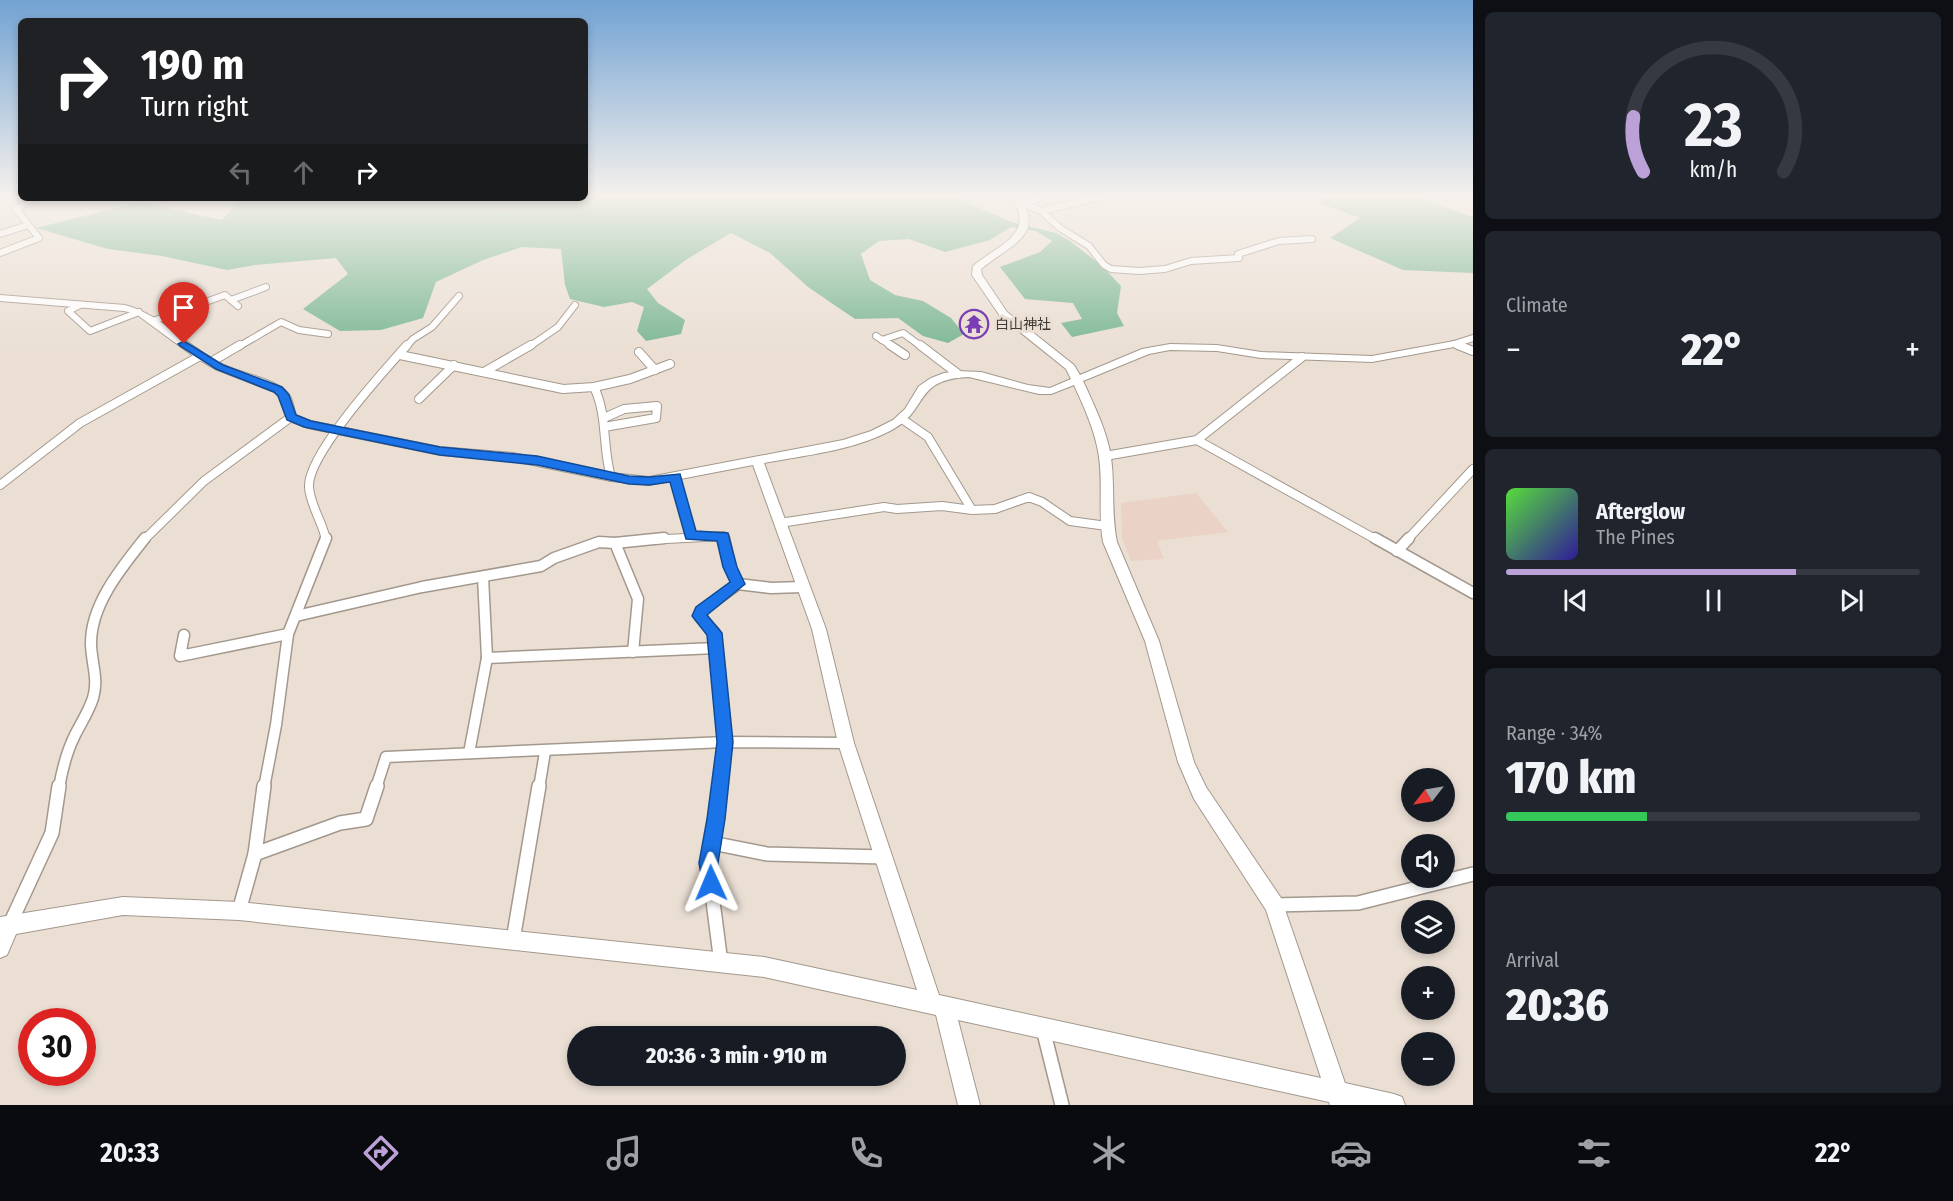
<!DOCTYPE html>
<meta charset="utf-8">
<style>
body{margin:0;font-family:"Fira Sans Condensed","Noto Sans JP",sans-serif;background:#20242c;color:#f1f3f6;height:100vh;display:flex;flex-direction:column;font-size:22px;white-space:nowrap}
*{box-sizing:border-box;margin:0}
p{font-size:20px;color:#9ea1a6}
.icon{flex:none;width:33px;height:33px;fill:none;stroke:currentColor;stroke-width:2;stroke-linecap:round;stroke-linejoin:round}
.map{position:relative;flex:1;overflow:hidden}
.drawer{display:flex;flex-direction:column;gap:12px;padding:12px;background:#0d0f14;width:480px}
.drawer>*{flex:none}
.top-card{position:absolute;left:18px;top:18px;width:570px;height:183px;border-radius:9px;box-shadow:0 3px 9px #0003;background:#202124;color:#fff;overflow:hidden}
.needle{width:39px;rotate:239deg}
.buttons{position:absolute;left:1401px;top:768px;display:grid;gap:12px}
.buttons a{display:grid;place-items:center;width:54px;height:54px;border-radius:50%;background:#171b24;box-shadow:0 3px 9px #0003;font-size:30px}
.speed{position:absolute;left:18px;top:1008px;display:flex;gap:12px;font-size:30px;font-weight:700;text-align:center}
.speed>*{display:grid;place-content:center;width:78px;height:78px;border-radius:50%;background:#171b24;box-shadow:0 3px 9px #0003;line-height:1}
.speed .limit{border:9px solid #d22;background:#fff;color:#111}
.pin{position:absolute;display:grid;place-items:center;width:51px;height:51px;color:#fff;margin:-62px -26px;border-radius:50% 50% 50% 0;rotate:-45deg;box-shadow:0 0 6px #0007}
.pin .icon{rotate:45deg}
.me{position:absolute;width:66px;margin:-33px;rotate:359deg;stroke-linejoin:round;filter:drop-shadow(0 0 4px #0008)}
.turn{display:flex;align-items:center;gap:21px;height:126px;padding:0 24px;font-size:27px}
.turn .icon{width:78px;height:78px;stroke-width:2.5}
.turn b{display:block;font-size:42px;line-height:51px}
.lanes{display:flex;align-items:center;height:57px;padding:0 24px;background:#0003;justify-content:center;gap:30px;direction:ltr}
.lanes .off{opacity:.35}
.big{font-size:45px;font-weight:800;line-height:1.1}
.drawer .card{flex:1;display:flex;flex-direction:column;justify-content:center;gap:9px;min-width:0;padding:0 21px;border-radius:9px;background:#20242c}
.drawer .dial{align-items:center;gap:0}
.dial svg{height:156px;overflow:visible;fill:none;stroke:#363941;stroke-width:7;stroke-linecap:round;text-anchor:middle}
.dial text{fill:#f1f3f6;stroke:none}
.song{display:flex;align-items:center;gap:18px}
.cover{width:72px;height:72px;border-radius:9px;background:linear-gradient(135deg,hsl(110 70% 55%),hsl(250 70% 35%))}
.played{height:6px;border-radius:3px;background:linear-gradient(90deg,#bba1d8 70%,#363941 70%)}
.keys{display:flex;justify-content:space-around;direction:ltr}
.heat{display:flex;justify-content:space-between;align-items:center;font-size:33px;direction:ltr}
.charge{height:9px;border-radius:4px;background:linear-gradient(90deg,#34c759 34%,#363941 0)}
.trip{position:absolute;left:567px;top:1026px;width:339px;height:60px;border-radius:30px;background:#171b24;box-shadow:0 3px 9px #0003;font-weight:800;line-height:60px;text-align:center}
.dock{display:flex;height:96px;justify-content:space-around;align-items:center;background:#090b0e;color:#9ea1a6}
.dock .icon{width:42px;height:42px}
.dock .current{color:#bba1d8}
.dock b{font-size:27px;color:#f1f3f6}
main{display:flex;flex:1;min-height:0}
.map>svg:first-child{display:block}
</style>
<main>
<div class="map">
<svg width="1473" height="1105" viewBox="0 0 1473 1105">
<rect width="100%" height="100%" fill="#ebdfd4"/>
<!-- industrial -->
<path fill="#ead2c7" d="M1196,493l32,39 -71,9 7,18 -33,2 -9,-23 -1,-35z"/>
<!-- forest -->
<g fill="#7db895">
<path d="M585,196h368l58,26 45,11 14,8 32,25 19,20 -4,27 7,13 -52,11 -11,-14 21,-4 -9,-16 -48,-4 -25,-32 40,-15 12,-11 -16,-10 -25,-4 -21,13 -45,12 -36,-13 -30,2 -18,13 9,26 25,15 28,6 28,17 13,16 -16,9 -25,-7 -25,-18 -43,1 -47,-32 -38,-34 -39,-20 -44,26 -40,30 11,14 27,17 -4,14 -35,7 -9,-10 7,-24 -12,-5 -28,5 -34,-8 -5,-14 -4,-36 -39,-2 -39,13 -47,22 -13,36 -42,12 -41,1 -37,-22 45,-35 -12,-16 -81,7 -28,5 -65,-14 -54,-7 -72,-21 104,-26 82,18 20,-22h343z"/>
<path d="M1325,196h88l60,21v56l-70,-3 -73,-32 30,-20 -40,-15z"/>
</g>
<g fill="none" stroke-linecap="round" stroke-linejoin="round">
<!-- street-far3 casing -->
<g stroke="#a3988d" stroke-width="8">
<g id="street-far3">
<path d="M1022,203l19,8 19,17 29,18 15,19 7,4 28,2 26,-2 26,-8 48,-3 -1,-4 41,-13 33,-2"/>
<path d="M1022,203l18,-5 -1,-2"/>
<path d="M1041,211l63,-15"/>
<path d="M0,234l28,-9"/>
<path d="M0,253l39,-15 -23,-29 19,-11"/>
<path d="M231,300l35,-13"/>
<path d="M80,305l-12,6 22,20 49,-19"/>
<path d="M153,321l72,-26 13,11"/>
<path d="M876,336l17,11"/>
<path d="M882,340l21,-7 19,14"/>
<path d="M1454,344l8,3"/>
<path d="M1454,344l19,-6"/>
<path d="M238,347l43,-25 18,8 29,4"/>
<path d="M406,347l7,-8 19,-12 27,-31"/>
<path d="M529,347l29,-20 17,-22"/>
</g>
</g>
<!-- street-far2 casing -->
<g stroke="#a3988d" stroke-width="10">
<g id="street-far2">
<path d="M890,345l15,10"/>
<path d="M920,345l38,29"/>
<path d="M1458,345l15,6"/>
<path d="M639,352l16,18"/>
<path d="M400,355l163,34 31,-2 36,-8 40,-15"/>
<path d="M211,362l29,-17"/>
<path d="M484,372l47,-27"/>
<path d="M594,387c14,29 8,60 17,90"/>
<path d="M419,399l35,-34"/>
<path d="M604,418l20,-9 33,-3 -1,12 -52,9"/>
<path d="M902,419l26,18 44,73"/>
<path d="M1197,440l180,100"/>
<path d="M1105,456l92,-16 105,-83"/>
<path d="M675,477l16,59"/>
<path d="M0,485l80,-62 120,-67"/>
<path d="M780,523l104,-16 13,2 45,-3 30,4 23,-1 34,-12 13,5 28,19 37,5"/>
<path d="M144,540l60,-59 87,-64"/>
<path d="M326,540c-3,-17 -16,-35 -17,-53 -2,-32 75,-116 98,-142"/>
<path d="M648,540l75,-4 1,4"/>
<path d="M1407,540l66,-71"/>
</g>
</g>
<!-- street-far1 casing -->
<g stroke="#a3988d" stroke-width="13">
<g id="street-far1">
<path d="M724,538l6,29 8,17"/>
<path d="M1375,538l98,55"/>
<path d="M615,543l23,56 -5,53"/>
<path d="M1397,551l12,-13"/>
<path d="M296,616l126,-29 119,-21 13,-8 45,-16 16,1 49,-5"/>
<path d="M184,635l-4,21 108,-22"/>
<path d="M487,658l229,-10"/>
<path d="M469,753l18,-95 -4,-81"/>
<path d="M59,788c3,-18 8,-37 16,-53 6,-12 14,-24 18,-37 6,-19 -2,-36 -2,-55 0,-39 31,-76 54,-105"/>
<path d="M264,788l12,-63 12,-91 38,-96"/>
<path d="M376,788l10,-31 339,-15 121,1"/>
<path d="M539,788l6,-36"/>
<path d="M720,788l5,-46 -10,-109 -15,-16 1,-6 37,-27 33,4 32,-1"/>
</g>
</g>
<!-- street casing -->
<g stroke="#a3988d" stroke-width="16">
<g id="street">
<path d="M720,786l-12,77 13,100"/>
<path d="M712,843l55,11 117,3"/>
<path d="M255,854l85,-31 26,-4 11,-33"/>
<path d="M1274,905l84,-2 115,-29"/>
<path d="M239,911l16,-57 9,-68"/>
<path d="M10,924l42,-91 7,-47"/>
<path d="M513,940l26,-154"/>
<path d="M1043,1029l19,76"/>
</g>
</g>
<!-- secondary casing -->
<g stroke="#a3988d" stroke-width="2">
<path id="secondary" d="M1011,196h8c28,40 -11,50 -38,73l1,6 25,37 67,53 6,10 62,-26 28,-5 47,1 44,7 111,4 82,-15 5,3 -5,3 -82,15 -111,-4 -44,-7 -47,-1 -21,4 -66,27c11,24 24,50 28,76 4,28 0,57 6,85l42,99 35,121 12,25 75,111 64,185 49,11 8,3 3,8h-75l-1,-3 -371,-82 22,85h-22l-22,-90 -172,-38 -525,-57 -116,-5 -107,19 -9,21 -7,3v-41l123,-20 116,5 525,55 153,33 -79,-247 -26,-114 -59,-164 -104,20 -38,-4 -98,-20 -73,-6 -132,-27 -21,-8 -8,-24 -5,-4 -59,-23 -19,-11 -60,-44 -12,-3 -124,-10v-6l125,10c38,10 64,44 99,60 19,9 45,12 61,25 7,5 8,16 11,25l15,6 129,26 73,6 98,20 38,4 194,-37 28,-9 22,-11 12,-11 14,-23 12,-8 13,-5 13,-2 24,1 47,13 22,3 21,-9 -5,-10 -66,-53 -28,-41 1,-9c26,-22 64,-31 38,-70zM969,377l70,17h12l23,-9c10,22 22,48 25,72 4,28 -1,57 4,85l42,99 33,121 16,37 72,111 55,168 -382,-83 -85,-252 -28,-114 -62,-166c42,-8 87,-12 126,-32 40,-20 22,-52 79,-54z"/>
</g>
<!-- street-far3 -->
<use href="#street-far3" stroke="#fff" stroke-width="6"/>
<!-- street-far2 -->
<use href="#street-far2" stroke="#fff" stroke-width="8"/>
<!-- street-far1 -->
<use href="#street-far1" stroke="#fff" stroke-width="10"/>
<!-- street -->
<use href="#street" stroke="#fff" stroke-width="13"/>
<!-- secondary -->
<use href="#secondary" fill="#fff" fill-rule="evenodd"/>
</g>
<!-- sky -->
<linearGradient id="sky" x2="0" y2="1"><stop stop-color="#72a2d3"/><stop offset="0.56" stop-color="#f6f1ec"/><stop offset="1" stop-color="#f6f1ec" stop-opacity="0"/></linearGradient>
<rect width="1473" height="350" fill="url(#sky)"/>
<!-- route -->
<path fill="#1a73e8" stroke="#114b97" stroke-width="1.5" d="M184,341l39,24 59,22 7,8 7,20 15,6 129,26 97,9 92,20 20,1 31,-3 16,57 32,2 9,34 8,17 -38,31 15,18 11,109 -8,77 -7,44 2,20 -3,7 -6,3 -7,-3 -5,-27 8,-44 10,-77 -10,-107 -15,-19 4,-9 34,-25 -7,-15 -6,-26 -31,-2 -16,-57 -21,3 -20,-1 -92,-19 -97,-10 -136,-28 -17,-7 -9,-24 -4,-4 -58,-23 -36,-23 -2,-2z"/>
<!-- icons -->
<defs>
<g id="temple-ring" transform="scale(1.5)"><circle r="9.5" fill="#ebdfd4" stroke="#7a3db3" stroke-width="1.5"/><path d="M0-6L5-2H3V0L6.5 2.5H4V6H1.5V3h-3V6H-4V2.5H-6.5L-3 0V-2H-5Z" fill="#7a3db3"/></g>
</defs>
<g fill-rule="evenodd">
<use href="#temple-ring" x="974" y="324"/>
</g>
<g text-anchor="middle" stroke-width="6" stroke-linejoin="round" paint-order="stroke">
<!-- far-poi labels -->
<g font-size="14" fill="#3f3b36" stroke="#ebdfd4" text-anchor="start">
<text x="995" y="329">白山神社</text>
</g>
</g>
</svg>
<div class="buttons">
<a><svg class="needle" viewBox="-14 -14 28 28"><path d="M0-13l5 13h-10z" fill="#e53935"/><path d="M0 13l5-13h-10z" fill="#9ea1a6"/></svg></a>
<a><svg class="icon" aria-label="sound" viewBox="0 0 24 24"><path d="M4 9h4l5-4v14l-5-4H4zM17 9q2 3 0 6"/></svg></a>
<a><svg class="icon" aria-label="layers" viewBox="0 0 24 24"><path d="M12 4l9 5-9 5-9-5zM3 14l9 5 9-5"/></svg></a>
<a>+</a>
<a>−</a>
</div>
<div class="speed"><div class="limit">30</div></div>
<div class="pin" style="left:184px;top:344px;background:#d93025"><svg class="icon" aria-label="arrive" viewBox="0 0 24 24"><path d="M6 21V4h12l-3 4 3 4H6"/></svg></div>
<svg class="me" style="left:711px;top:883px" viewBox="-20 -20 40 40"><path d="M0-17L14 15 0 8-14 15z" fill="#1a73e8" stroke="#fff" stroke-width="4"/></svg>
<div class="trip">20:36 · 3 min · 910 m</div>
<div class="top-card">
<div class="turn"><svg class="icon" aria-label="right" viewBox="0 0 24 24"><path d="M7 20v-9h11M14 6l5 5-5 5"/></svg><div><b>190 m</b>Turn right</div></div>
<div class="lanes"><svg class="icon off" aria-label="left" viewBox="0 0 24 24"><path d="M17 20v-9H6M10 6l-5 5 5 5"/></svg><svg class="icon off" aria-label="ahead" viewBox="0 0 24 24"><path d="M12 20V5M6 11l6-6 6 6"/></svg><svg class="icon" aria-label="right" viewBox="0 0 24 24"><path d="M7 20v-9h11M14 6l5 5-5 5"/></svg></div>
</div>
</div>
<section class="drawer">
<div class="card dial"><svg viewBox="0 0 100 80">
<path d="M14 69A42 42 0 1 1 86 69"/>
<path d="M14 69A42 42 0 0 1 9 41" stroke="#bba1d8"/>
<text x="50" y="56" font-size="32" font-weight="700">23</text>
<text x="50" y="72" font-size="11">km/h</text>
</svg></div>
<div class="card"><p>Climate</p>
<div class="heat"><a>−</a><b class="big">22°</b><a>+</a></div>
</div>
<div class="card">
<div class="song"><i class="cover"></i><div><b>Afterglow</b><p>The Pines</p></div></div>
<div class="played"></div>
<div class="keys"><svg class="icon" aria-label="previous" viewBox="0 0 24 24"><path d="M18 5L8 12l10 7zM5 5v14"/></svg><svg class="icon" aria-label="pause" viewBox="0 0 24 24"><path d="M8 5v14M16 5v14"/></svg><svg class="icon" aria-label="next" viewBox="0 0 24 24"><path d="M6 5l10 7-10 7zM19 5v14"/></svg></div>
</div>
<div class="card"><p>Range · 34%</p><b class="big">170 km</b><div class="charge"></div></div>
<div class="card"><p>Arrival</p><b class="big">20:36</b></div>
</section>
</main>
<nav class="dock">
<b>20:33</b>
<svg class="icon current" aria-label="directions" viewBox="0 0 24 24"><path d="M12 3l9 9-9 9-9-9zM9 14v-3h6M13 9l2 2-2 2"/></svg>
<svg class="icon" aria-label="music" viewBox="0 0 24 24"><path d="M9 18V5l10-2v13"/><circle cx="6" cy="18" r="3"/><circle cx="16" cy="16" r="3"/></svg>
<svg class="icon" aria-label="phone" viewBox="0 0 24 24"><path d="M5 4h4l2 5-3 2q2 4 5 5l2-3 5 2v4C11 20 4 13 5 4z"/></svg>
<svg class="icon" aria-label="climate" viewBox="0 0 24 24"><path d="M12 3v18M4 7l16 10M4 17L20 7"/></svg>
<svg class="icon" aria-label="car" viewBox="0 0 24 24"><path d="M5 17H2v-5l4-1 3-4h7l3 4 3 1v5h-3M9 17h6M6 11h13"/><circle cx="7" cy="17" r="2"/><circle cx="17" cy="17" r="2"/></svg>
<svg class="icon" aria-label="filters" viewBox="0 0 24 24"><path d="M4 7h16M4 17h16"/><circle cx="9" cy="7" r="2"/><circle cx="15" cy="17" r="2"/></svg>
<b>22°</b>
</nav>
